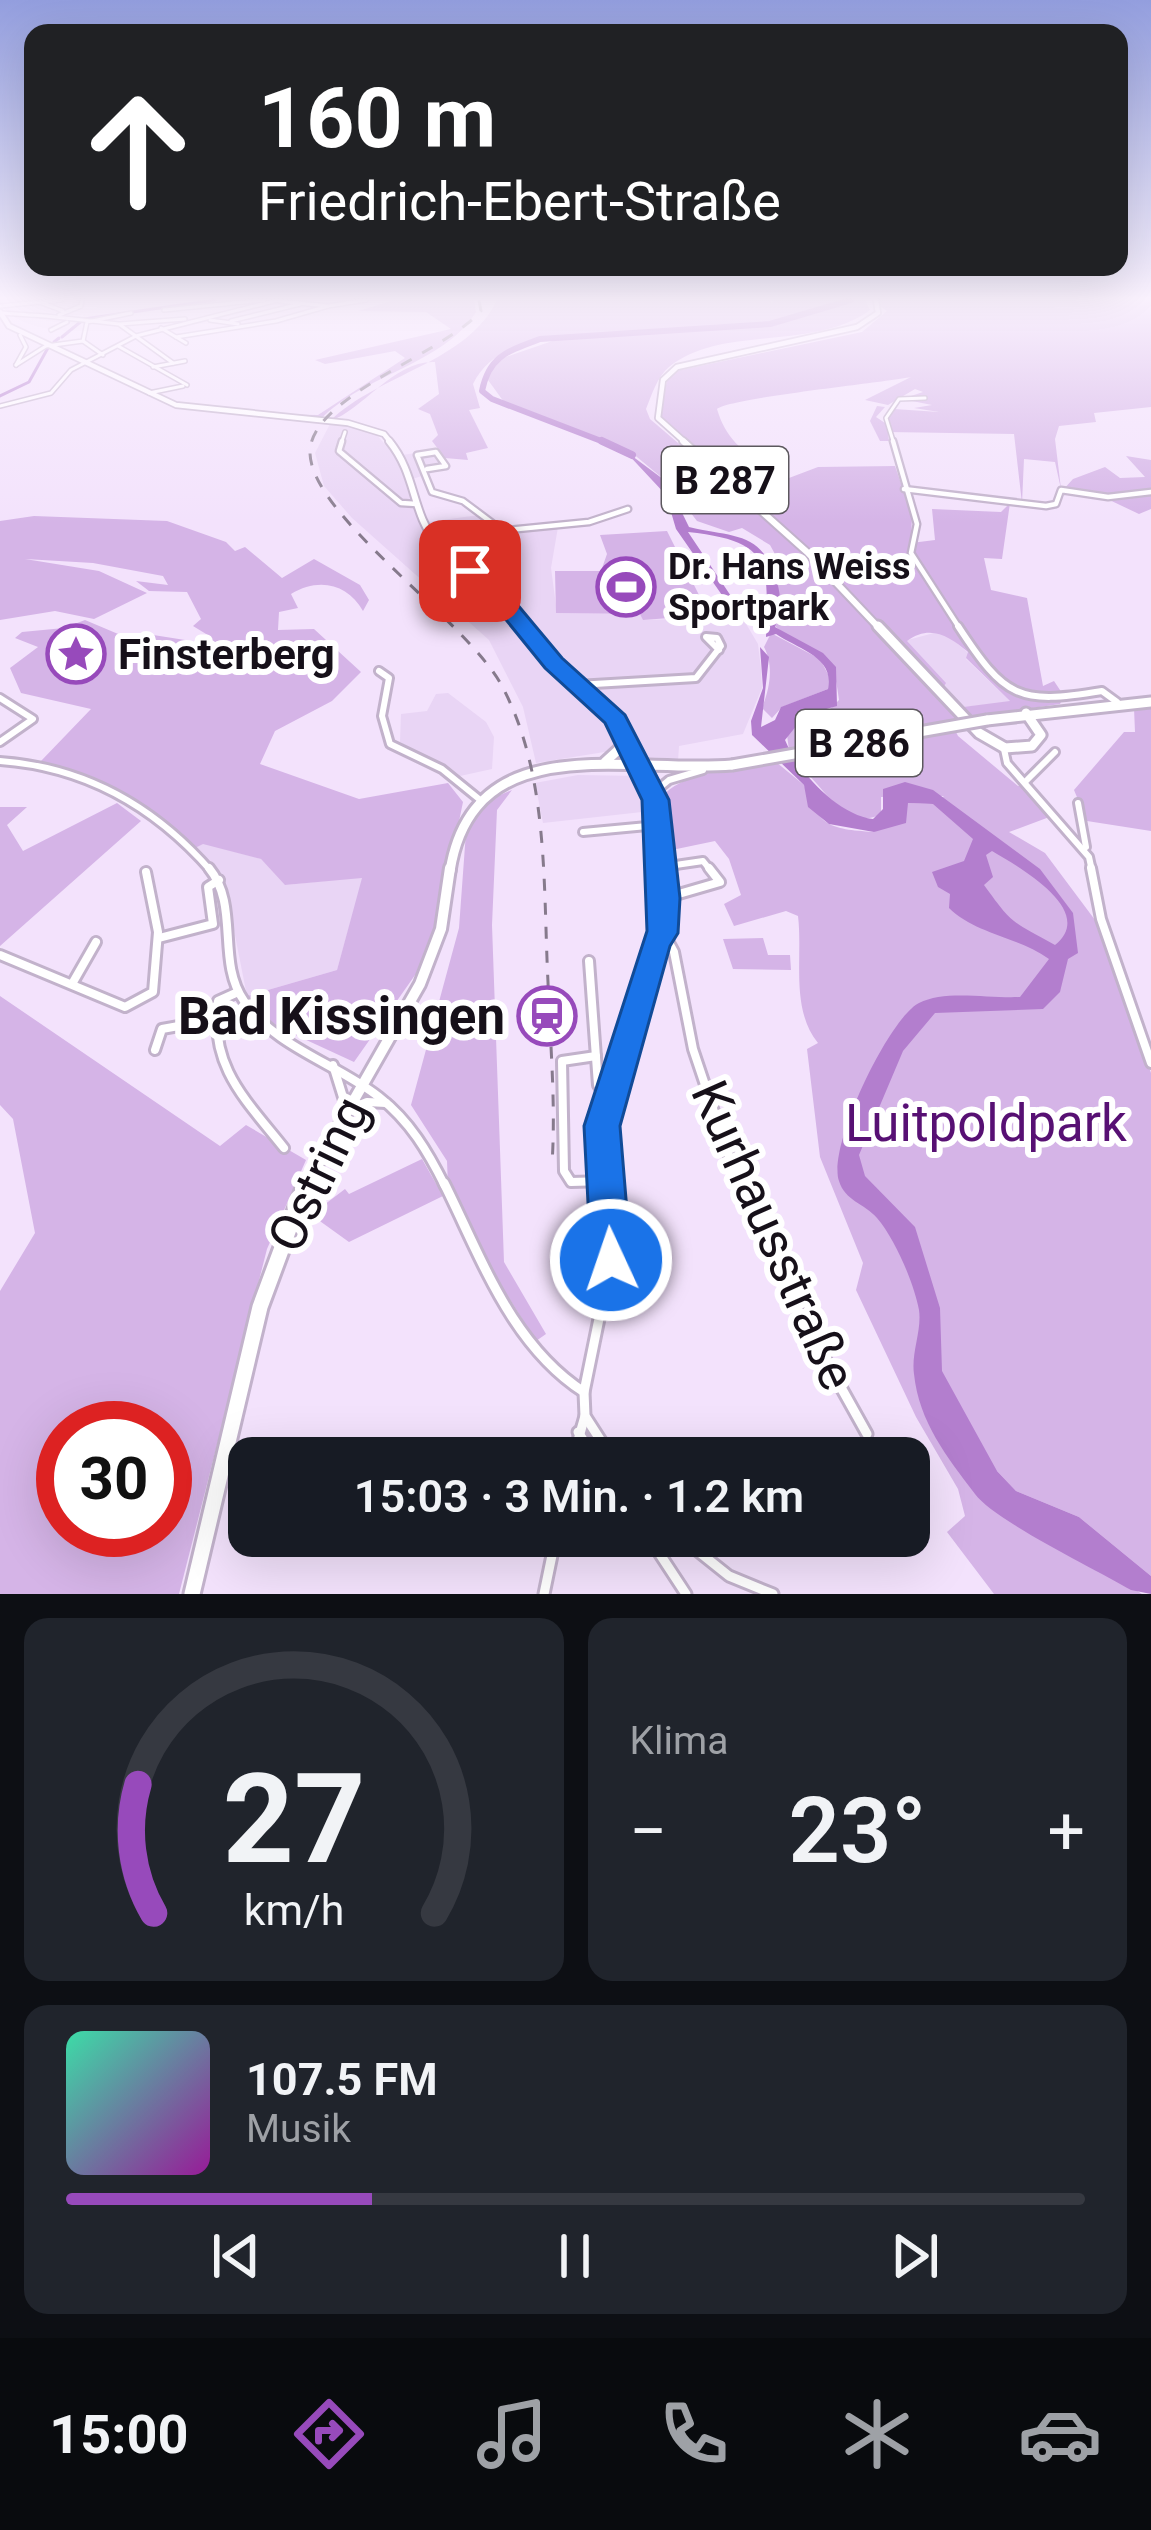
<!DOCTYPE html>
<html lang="de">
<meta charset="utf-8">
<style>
body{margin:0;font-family:Roboto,sans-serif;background:#20242c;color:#f1f3f6;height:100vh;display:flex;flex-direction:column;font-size:45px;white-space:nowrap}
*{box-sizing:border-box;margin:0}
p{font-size:39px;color:#9ea1a6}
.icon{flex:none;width:66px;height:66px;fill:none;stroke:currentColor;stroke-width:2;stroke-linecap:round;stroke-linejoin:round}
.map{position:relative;height:1594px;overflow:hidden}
.details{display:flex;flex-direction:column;gap:24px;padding:24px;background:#0d0f14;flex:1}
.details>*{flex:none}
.banner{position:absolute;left:24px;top:24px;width:1104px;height:252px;border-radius:24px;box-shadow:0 12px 48px #0002;background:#202124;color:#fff;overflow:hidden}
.speed{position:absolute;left:36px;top:1401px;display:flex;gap:24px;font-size:60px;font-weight:700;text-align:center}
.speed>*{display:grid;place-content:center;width:156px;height:156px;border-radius:50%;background:#171b24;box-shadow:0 12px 48px #0002;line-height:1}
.speed .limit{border:18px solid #d22;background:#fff;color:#111}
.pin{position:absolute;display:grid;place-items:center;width:102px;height:102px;color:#fff;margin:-51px;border-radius:24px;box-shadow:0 6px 18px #0006}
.me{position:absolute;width:132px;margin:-66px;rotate:357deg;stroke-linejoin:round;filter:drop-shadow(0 0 9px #0008)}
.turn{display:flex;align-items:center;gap:42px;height:252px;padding:0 36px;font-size:54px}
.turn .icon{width:156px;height:156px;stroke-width:2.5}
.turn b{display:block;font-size:84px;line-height:102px}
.big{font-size:90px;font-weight:600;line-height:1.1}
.details .card{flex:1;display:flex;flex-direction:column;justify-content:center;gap:18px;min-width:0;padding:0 42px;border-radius:24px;background:#20242c}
.details .dial{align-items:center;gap:0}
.dial svg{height:312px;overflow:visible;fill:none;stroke:#363941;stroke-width:7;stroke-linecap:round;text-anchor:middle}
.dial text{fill:#f1f3f6;stroke:none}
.song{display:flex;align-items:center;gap:36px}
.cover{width:144px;height:144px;border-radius:18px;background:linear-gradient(135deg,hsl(160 70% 55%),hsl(300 70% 35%))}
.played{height:12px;border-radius:6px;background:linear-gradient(90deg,#974abb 30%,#363941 30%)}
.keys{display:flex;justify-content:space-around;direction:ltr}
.heat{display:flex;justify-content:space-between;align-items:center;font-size:66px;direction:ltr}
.details .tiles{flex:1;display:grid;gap:24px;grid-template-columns:1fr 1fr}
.card:last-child{grid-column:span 2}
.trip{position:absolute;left:228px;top:1437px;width:702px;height:120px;border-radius:24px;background:#171b24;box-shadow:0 12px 48px #0002;font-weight:600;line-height:120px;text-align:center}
.menu{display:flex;height:192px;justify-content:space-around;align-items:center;background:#090b0e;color:#9ea1a6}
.menu .icon{width:84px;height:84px}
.menu .current{color:#974abb}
.menu b{font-size:54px;color:#f1f3f6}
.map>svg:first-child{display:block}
</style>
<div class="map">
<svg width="1151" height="1594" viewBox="0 0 1151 1594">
<rect width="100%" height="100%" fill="#f3e2fc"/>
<!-- built -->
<g fill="#e9d5f5">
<path d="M331,422l45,12 19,22 42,-6 14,17 -42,13 11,43 59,-8 35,18 44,-6 -7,41 6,45 84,1 2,6 99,-3 16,27 3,25 1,19 -19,46 -64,12 -1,15 -30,-3 -15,-19 -16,11 -81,13 -13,-56 -34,-67 -137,-122 -28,-32 -9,-33z"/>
<path d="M934,633l15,3 19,17 -2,6 45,43 -48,5 -59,-66z"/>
<path d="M448,693l38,29 8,15 -2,32 -32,7 -60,-34 1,-28 26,-3 9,-17z"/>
<path d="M578,775l62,1 11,35 -108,12 -8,-40z"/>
<path d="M203,843l58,16 25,26 77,-8 -26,93 -90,26 -24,-121 -28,-27z"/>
</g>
<!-- green -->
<g fill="#d5b4e7" fill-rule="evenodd">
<path d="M395,300h79l2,12c-32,52 -113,63 -155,107l-98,-6 95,2 87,-57 -10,-7 -70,13 -10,-4 136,-31 -25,-17 -68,-1z"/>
<path d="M497,300h273l2,4 1,-4h92l5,10c-57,42 -148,14 -201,57 -12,10 -17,27 -23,42l4,10 131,112 179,187 -6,10 4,8 60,50 6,-1 28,31 -43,16 36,21 50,67 56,153v503l-72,-59 -63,-26 -19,-20 -26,12 171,111h-148l-47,-62 18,-16 -7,-27 -42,-72 -60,-127 7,-27 -43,-106 -13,-108 11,-6c-28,-34 -15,-87 -20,-127l-12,-5 -52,15 -10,-22 17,-9 -12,-36 -14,-18 -48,10 -6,-53c22,-28 75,-29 115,-36l28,23c15,41 24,44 70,47l34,-29 25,1 11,-8 -63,1v17c-34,19 -59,-29 -82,-49l19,-3 15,-19 -44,7 -2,-15 18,-20 24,-5 10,-10c-6,-60 -27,-40 -64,-74l7,-22 -14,-47 8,-1 -6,-11 -28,-17 -13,4 -32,-11 -30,-39 -36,-30 -127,-50 -16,-22 9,-20 70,-24c-39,5 -76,12 -94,48l7,24 -11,2 19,38 -22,5 2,7 -23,-2 -13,-17 6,-6 -8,-21 -12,-5 21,-15 -4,-32c-41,-2 -72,48 -105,59 48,-47 137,-58 167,-121z"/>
<path d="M871,300h280v107l-57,6 2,9 -37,4 -4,13 6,50 -6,-27 -31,-3 -2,44 -8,-69 -126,-2 1,9h-9l-10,-20 7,-15 8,1 -9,10 9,6 9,-14 45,3 -25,-4 18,-3 -30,-6 21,-7 -8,-3 -27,16 -23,-5 46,-23c-31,6 -181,21 -194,32 11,38 38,51 72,69l29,-11 77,-1 17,49 -1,28 24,-3 -3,-31 69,3 9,-9 -8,56 -18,-1 7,32 36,8 16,88 11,-5 10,15 -4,8 -89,13 -8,-10 47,-6 -44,-43 2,-6c-19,-16 -38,-28 -61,-11l39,42 -3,5 -152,-155 -118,-99 -13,-18 7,-36 9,-9 186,-39 25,-21z"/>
<path d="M1126,456l25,4v49l-12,5 -38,-18 -38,-6 10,-11 32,-12 15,11 25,-1z"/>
<path d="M34,516l133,5 59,21 9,9 10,-4 37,31 32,-19 46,26 9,15 -6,11c-15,-27 -44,-34 -72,-17l7,14 -19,4 -1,18 36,-1 47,43 -29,29 -57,30 -15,33 99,35 89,-16 15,19 -21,102 -22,64 -66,94 -78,-36 -29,-30 90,-26 25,-92 -77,7 -24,-26 -58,-15 -8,4 -101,-70 -53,-17 50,-52 -70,-16 -11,-25 28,-21 -23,-9 7,-6 42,-4 21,-8 45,19 17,-5 57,9 7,-6 -18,-11 8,-7 -14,-27 -38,-1 -13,-10 32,4 -5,-9 -70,-13 -68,-4 74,12 48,22 -53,26 -39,-8 -55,9v-99z"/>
<path d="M667,531l42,84 -66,5 -3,-6 -84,-1 -1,-42h46l6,-17 -7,-19z"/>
<path d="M771,633l49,26 11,21 -3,9 -46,18 -10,11 -10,-10c8,-20 12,-42 2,-61z"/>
<path d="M1134,708h17v123l-64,-10 -13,-31 50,-58h11z"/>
<path d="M512,790l-15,20 -5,115 12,337 42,72 -10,7 -53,-84 -35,-71 -1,-25 -36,-56 48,-177 7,-96 25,-33z"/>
<path d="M117,803l24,18 -141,125v-139h27l-20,18 16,26z"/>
<path d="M763,938l5,17h22l1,15 -58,-1 -10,-30z"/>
<path d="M0,996l220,150 26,-21 60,35 -39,89 -88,345h-179v-303l35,-58 -22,-114 -13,-14zM63,1428h102v102h-102z"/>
<path d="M422,1159l21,37 -94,46 -32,-23 3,-11 25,-19 4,5z"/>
</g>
<!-- water -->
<path fill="#b37ece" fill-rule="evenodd" d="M624,450l43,32 22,45c45,11 73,3 88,55 5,18 4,28 -2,45l48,26 13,14 1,39 -32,9 -20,25c13,32 53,75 88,79l10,-10v-20l22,-7 28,8 107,79 33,44 5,40 -10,6 -8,33 -17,17 -108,4 -32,38 -44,104 6,21 50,51 25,81 2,63 55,100 19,20 63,26 72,59v18l-20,-4c-34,-20 -136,-69 -156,-96 -28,-37 -56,-72 -61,-120 -3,-21 8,-44 5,-64 -5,-27 -24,-71 -42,-92 -13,-15 -32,-17 -38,-37 -12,-34 50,-163 80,-178 26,-14 72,-4 101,-6l29,-38c-30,-22 -74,-25 -100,-51l1,-14 -12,-7 -6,-15 32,-11 9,-22 -40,-35 -25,-1 -2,20 -32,9 -45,-8 -21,-17 -4,-22 -52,-50 -1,-14 12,-33 -3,-41 9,10 -8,70 14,-7 6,-13 47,-18c7,-32 -30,-40 -52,-55l-10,3c2,-73 7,-96 -78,-105l59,88 -7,1 -64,-92 -10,-34zM992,851c33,19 104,61 63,94 -45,-25 -42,-20 -71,-60l9,-8 -7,-22z"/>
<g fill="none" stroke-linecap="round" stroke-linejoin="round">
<!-- stream -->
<g stroke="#b37ece" stroke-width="3">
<path d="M62,337l22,-18 131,-19"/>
<path d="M54,342l5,-4"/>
<path d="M0,396l29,-14 20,-36"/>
</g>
<!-- river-far1 -->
<path stroke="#b37ece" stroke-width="6" d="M609,444l-117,-45 -10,-8c7,-35 26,-40 58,-52l230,-15 81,-24"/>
<!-- river -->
<path stroke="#b37ece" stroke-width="8" d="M602,441l30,14"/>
<!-- minor-far4 casing -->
<g stroke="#c2b2cb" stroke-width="6">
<g id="minor-far4">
<path d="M40,302l23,9"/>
<path d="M0,306l61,-6"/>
<path d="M328,306l38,-6"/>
<path d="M164,310l100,-10"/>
<path d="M1,313l44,3"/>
<path d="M59,315l22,-9 1,-6"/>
<path d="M46,316l73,8 54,39"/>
<path d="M210,320l28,4"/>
<path d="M231,321l69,-17"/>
<path d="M120,324l65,-5"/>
<path d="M161,328l25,15"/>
<path d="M51,330l16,-8"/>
<path d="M176,337l100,-16 52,-15 -49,-5"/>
<path d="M83,341l20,14"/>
<path d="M118,346l69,39"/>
<path d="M16,365l30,-19 37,-5 4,-19 44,-9"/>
<path d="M16,365l10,-18 -6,-12"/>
<path d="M153,367l32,-6"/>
<path d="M149,393l34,-7"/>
<path d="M0,406l51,-13 20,-23 65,-34 142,-36"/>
<path d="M341,444l4,-12"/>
<path d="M894,444l-8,-26 13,-19 26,-1"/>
</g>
</g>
<!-- minor-far3 casing -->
<g stroke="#c2b2cb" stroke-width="9">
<g id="minor-far3">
<path d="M342,441l-3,10 62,52 16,1"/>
<path d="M893,441l24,83 -6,29 49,76"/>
<path d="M427,469l19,-3 -10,-14 -19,3 15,37 31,9 48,36 -10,16 -38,13"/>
<path d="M904,489l142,17 10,-2 5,-14 47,7 43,-5"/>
<path d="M507,530l82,-8 39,-13"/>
</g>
</g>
<!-- minor-far2 casing -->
<g stroke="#c2b2cb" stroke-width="12">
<g id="minor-far2">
<path d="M958,626c47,72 60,79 144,65l15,11"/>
<path d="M379,671l10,7 -7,38 8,28 52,25 37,30"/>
<path d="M577,685l119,-7 25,-32 -4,-8 -11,-1 13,13"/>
<path d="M0,698l33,21 -33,23"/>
<path d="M1004,749l3,14 82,94 3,14"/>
<path d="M0,761c85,6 155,46 211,110"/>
<path d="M642,767l17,59 5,45"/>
<path d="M1025,782l30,-30"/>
<path d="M653,793l16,-13 34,-10"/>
<path d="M1078,803l8,44"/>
<path d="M583,832l75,-7"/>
<path d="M662,867l41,-6 8,10"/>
</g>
</g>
<!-- minor-far1 casing -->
<g stroke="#c2b2cb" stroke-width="14">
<g id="minor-far1">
<path d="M209,868c31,38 7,93 35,133 32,47 92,62 135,96 31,24 49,55 66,89"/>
<path d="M664,868l-3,60 13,24 19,97 46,137"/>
<path d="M1091,868l10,51 50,144"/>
<path d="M665,898l55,-16 -11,-14"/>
<path d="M159,938l54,-14 -5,-37 11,-7"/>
<path d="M0,955l125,52 28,-15 5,-60 -12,-60"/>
<path d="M589,961l9,124 11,15"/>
<path d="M72,984l24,-42"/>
<path d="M238,992l-20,9c-9,66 28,99 66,147"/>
<path d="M155,1050l7,-21 50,-9"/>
<path d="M596,1056l-34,5 2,110 7,11 35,-1"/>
<path d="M333,1065l14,45 20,-8 19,1"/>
<path d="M606,1186l-4,-60 53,-182 8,-11"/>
</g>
</g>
<!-- minor casing -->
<g stroke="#c2b2cb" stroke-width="15">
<g id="minor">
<path d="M444,1183c37,74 67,162 140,209"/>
<path d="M606,1183l5,77 -27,132 1,24 27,42"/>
<path d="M738,1183l52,113 77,138"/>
<path d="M578,1432l17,26"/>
<path d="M573,1458l12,-42"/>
<path d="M648,1536l38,58"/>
<path d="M679,1536l50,40 44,18"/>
<path d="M544,1594l12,-58"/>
</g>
</g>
<!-- major-far4 casing -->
<g stroke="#c2b2cb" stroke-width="8">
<g id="major-far4">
<path d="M0,312l9,14 167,79 172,18 36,11 8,10"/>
<path d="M687,444l-29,-26 5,-38 14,-13 180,-40 21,-14 -2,-13"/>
</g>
</g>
<!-- major-far3 casing -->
<g stroke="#c2b2cb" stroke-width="10">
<g id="major-far3">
<path d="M389,441c28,34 22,72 48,102 27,31 60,52 88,86"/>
<path d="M683,441l124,111 73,77"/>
</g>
</g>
<!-- major-far2 casing -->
<g stroke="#c2b2cb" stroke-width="15">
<g id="major-far2">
<path d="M523,626l25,32 65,59 29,50"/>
<path d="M878,626l101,107 26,15 27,-2 9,-11 -15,-22"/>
<path d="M987,720l164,-18"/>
<path d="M605,762l23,-21"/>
<path d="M450,871c23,-145 177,-97 282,-106"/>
</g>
</g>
<!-- major-far1 casing -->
<g stroke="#c2b2cb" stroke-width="16">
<path id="major-far1" d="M305,1186l115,-202 21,-55 9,-61"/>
</g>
<!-- major casing -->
<g stroke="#c2b2cb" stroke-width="21">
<path id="major" d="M192,1594l68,-287 46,-124"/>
</g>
<!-- minor-far4 -->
<use href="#minor-far4" stroke="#fff" stroke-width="3"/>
<!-- minor-far3 -->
<use href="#minor-far3" stroke="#fff" stroke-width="4.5"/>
<!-- minor-far2 -->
<use href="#minor-far2" stroke="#fff" stroke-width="6"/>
<!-- minor-far1 -->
<use href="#minor-far1" stroke="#fff" stroke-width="8"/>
<!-- minor -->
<use href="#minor" stroke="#fff" stroke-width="9"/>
<!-- major-far4 -->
<use href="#major-far4" stroke="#fff" stroke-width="4.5"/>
<!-- major-far3 -->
<use href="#major-far3" stroke="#fff" stroke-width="6"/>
<!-- major-far2 -->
<use href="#major-far2" stroke="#fff" stroke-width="9"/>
<!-- major-far1 -->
<use href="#major-far1" stroke="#fff" stroke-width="10"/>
<!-- major -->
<use href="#major" stroke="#fff" stroke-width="15"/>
<!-- rail -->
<path stroke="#867a8c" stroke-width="3" stroke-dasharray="12 12" stroke-linecap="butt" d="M479,300l2,11c-38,43 -169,85 -171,140 -2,64 159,170 193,237 46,88 40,197 45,294 2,61 8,121 4,182"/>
<!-- major-bridge casing -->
<g stroke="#c2b2cb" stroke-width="15" stroke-linecap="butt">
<path id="major-bridge" d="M732,765l255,-45"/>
</g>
<!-- major-bridge -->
<use href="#major-bridge" stroke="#fff" stroke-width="9"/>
</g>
<!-- sky -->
<linearGradient id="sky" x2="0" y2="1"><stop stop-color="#939ede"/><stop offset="0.57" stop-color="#faf2fe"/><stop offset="1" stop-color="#faf2fe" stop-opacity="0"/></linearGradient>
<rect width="1151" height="523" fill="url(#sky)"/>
<!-- route -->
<path fill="#1a73e8" stroke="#114b97" stroke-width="3" d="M463,567h15l28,24 56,67 63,57 44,85 11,98 -2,35 -8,13 -50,180 11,134 -6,13 -14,6 -14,-6 -6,-13 -7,-134 63,-195 -5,-131 -37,-77 -60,-55 -55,-68 -27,-24z"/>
<!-- icons -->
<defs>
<g id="stadium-ring" transform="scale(3)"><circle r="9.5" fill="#fff" stroke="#974abb" stroke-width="1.5"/><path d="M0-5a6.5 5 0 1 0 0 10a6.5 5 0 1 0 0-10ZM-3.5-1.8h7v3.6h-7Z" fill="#974abb"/></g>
<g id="sight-ring" transform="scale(3)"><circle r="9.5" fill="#fff" stroke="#974abb" stroke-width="1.5"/><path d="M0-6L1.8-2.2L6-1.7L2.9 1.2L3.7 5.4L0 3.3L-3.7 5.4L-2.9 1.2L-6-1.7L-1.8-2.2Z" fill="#974abb"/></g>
<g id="station-ring" transform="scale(3)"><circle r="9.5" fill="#fff" stroke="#974abb" stroke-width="1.5"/><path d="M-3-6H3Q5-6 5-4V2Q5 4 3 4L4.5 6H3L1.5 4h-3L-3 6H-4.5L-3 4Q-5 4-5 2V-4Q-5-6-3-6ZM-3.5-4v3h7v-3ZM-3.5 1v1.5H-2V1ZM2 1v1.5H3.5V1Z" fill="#974abb"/></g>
</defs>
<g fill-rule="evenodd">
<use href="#stadium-ring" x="626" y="587"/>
<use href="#sight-ring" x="76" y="654"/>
<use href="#station-ring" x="547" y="1016"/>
</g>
<g text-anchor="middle" stroke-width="12" stroke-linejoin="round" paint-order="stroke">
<!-- far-poi labels -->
<g font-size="36" font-weight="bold" fill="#161019" stroke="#fff" text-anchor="start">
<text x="668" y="579">Dr. Hans Weiss<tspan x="668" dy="41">Sportpark</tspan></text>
</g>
<!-- shield labels -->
<g fill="#fff" stroke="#5c585e" stroke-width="3">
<rect x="662" y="447" width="126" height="66" rx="9"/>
<rect x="796" y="710" width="126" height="66" rx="9"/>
</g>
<g font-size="39" font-weight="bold" fill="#161019">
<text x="725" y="494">B 287</text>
<text x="859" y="757">B 286</text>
</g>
<!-- poi labels -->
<g font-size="42" font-weight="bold" fill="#161019" stroke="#fff" text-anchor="start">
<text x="118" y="669">Finsterberg</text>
</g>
<!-- near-poi labels -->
<g font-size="51" font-weight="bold" fill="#161019" stroke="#fff" text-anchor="end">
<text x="505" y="1034">Bad Kissingen</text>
</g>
<!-- near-park labels -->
<g font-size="51" fill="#571073" stroke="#fff">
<text x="986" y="1141">Luitpoldpark</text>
</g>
<!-- near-street labels -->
<g font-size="51" fill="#161019" stroke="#fff">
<text transform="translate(318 1174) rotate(-64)" y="18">Ostring</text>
<text transform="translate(774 1235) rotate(66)" y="18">Kurhausstraße</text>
</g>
</g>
</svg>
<div class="speed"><div class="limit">30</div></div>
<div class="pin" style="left:470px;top:571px;background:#d93025"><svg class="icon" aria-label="arrive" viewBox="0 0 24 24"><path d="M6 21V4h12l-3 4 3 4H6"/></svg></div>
<svg class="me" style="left:611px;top:1260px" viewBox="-20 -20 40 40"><circle r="17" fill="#1a73e8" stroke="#fff" stroke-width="3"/><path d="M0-11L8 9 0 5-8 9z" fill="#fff"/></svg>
<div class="trip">15:03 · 3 Min. · 1.2 km</div>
<div class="banner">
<div class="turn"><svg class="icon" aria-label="ahead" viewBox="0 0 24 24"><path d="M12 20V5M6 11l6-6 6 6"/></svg><div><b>160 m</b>Friedrich-Ebert-Straße</div></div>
</div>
</div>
<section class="details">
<div class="tiles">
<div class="card dial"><svg viewBox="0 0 100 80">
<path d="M14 69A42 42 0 1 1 86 69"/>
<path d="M14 69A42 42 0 0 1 10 36" stroke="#974abb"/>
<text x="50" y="56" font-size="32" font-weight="700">27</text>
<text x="50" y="72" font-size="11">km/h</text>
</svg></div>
<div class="card"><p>Klima</p>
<div class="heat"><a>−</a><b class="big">23°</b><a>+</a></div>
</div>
<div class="card">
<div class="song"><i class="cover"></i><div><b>107.5 FM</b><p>Musik</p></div></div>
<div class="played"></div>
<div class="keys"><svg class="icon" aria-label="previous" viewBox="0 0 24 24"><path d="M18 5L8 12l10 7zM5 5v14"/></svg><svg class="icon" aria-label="pause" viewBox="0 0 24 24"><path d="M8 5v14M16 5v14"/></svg><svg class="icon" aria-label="next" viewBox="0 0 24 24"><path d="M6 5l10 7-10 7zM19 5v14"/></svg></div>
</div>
</div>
</section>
<nav class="menu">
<b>15:00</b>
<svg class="icon current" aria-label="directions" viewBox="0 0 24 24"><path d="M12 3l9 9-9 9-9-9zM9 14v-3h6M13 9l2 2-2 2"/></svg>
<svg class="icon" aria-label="music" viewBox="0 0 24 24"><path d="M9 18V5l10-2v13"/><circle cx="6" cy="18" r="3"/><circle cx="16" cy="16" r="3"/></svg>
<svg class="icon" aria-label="phone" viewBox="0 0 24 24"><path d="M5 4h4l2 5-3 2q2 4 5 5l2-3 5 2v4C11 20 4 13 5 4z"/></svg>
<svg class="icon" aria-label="climate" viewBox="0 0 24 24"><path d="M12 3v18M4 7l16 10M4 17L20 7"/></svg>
<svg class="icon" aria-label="car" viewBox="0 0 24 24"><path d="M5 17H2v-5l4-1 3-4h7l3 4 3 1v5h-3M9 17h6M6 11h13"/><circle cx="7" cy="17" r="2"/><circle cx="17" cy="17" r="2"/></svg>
</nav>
